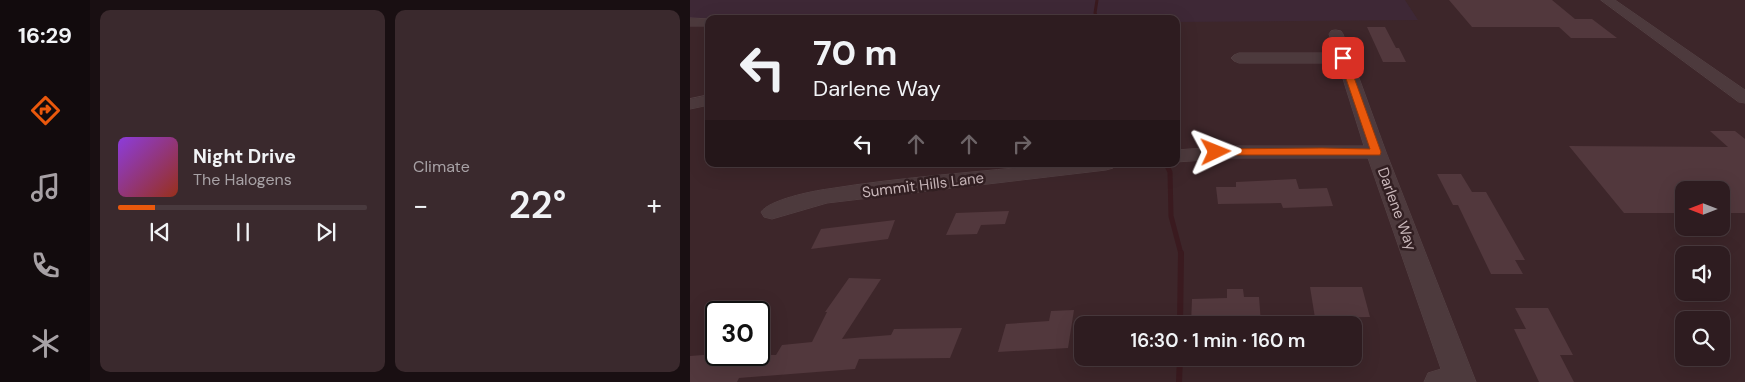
<!DOCTYPE html>
<meta charset="utf-8">
<style>
body{margin:0;font-family:"DM Sans",sans-serif;background:#3a292d;color:#f1f3f6;height:100vh;display:flex;flex-direction:column;font-size:19px;white-space:nowrap}
*{box-sizing:border-box;margin:0}
p{font-size:16px;color:#a7a1a5}
.icon{flex:none;width:28px;height:28px;fill:none;stroke:currentColor;stroke-width:2;stroke-linecap:round;stroke-linejoin:round}
.map{position:relative;flex:1;overflow:hidden}
.side{display:flex;flex-direction:column;gap:10px;padding:10px;background:#190f12;width:600px}
.side>*{flex:none}
.top-card{position:absolute;left:15px;top:15px;width:475px;height:152px;border-radius:10px;box-shadow:0 5px 20px #0002,0 0 0 1px #493a3e;background:#2e1c20;color:#f1f3f6;overflow:hidden}
.needle{width:32px;rotate:270deg}
.controls{position:absolute;left:985px;top:181px;display:grid;gap:10px}
.controls a{display:grid;place-items:center;width:55px;height:55px;border-radius:10px;background:#2e1c20;box-shadow:0 5px 20px #0002,0 0 0 1px #493a3e;font-size:25px}
.speed{position:absolute;left:15px;top:301px;display:flex;gap:10px;font-size:25px;font-weight:700;text-align:center}
.speed>*{display:grid;place-content:center;width:65px;height:65px;border-radius:50%;background:#2e1c20;box-shadow:0 5px 20px #0002,0 0 0 1px #493a3e;line-height:1}
.speed .limit{border:2px solid #111;border-radius:8px;background:#fff;color:#111}
.pin{position:absolute;display:grid;place-items:center;width:42px;height:42px;color:#fff;margin:-21px;border-radius:10px;box-shadow:0 2px 8px #0006}
.me{position:absolute;width:55px;margin:-28px;rotate:88deg;stroke-linejoin:round;filter:drop-shadow(0 0 4px #0008)}
.turn{display:flex;align-items:center;gap:18px;height:105px;padding:0 25px;font-size:22px}
.turn .icon{width:65px;height:65px;stroke-width:2.5}
.turn b{display:block;font-size:35px;line-height:42px}
.lanes{display:flex;align-items:center;height:48px;padding:0 25px;background:#0003;justify-content:center;gap:25px;direction:ltr}
.lanes .off{opacity:.35}
.big{font-size:38px;font-weight:600;line-height:1.1}
.side .card{flex:1;display:flex;flex-direction:column;justify-content:center;gap:8px;min-width:0;padding:0 18px;border-radius:10px;background:#3a292d}
.song{display:flex;align-items:center;gap:15px}
.cover{width:60px;height:60px;border-radius:8px;background:linear-gradient(135deg,hsl(270 70% 55%),hsl(10 70% 35%))}
.played{height:5px;border-radius:2px;background:linear-gradient(90deg,#ea580c 15%,#493a3e 15%)}
.keys{display:flex;justify-content:space-around;direction:ltr}
.heat{display:flex;justify-content:space-between;align-items:center;font-size:28px;direction:ltr}
.side .tiles{flex:1;display:grid;gap:10px;grid-template-columns:repeat(2,1fr)}
.trip{position:absolute;left:384px;top:316px;width:288px;height:50px;border-radius:10px;background:#2e1c20;box-shadow:0 5px 20px #0002,0 0 0 1px #493a3e;font-weight:600;line-height:50px;text-align:center}
main{display:flex;flex:1;min-height:0}
.menu{display:flex;flex-direction:column;width:90px;justify-content:space-around;align-items:center;background:#120b0d;color:#a7a1a5}
.menu .icon{width:35px;height:35px}
.menu .selected{color:#ea580c}
.menu b{font-size:22px;color:#f1f3f6}
.map>svg:first-child{display:block}
</style>
<main>
<nav class="menu">
<b>16:29</b>
<svg class="icon selected" aria-label="directions" viewBox="0 0 24 24"><path d="M12 3l9 9-9 9-9-9zM9 14v-3h6M13 9l2 2-2 2"/></svg>
<svg class="icon" aria-label="music" viewBox="0 0 24 24"><path d="M9 18V5l10-2v13"/><circle cx="6" cy="18" r="3"/><circle cx="16" cy="16" r="3"/></svg>
<svg class="icon" aria-label="phone" viewBox="0 0 24 24"><path d="M5 4h4l2 5-3 2q2 4 5 5l2-3 5 2v4C11 20 4 13 5 4z"/></svg>
<svg class="icon" aria-label="climate" viewBox="0 0 24 24"><path d="M12 3v18M4 7l16 10M4 17L20 7"/></svg>
</nav>
<section class="side">
<div class="tiles">
<div class="card">
<div class="song"><i class="cover"></i><div><b>Night Drive</b><p>The Halogens</p></div></div>
<div class="played"></div>
<div class="keys"><svg class="icon" aria-label="previous" viewBox="0 0 24 24"><path d="M18 5L8 12l10 7zM5 5v14"/></svg><svg class="icon" aria-label="pause" viewBox="0 0 24 24"><path d="M8 5v14M16 5v14"/></svg><svg class="icon" aria-label="next" viewBox="0 0 24 24"><path d="M6 5l10 7-10 7zM19 5v14"/></svg></div>
</div>
<div class="card"><p>Climate</p>
<div class="heat"><a>−</a><b class="big">22°</b><a>+</a></div>
</div>
</div>
</section>
<div class="map">
<svg width="1055" height="382" viewBox="0 0 1055 382">
<rect width="100%" height="100%" fill="#3d262a"/>
<!-- green -->
<path fill="#3e2836" d="M0,0h715l13,20 -242,2v-3h-467v7h-19z"/>
<g fill="none" stroke-linecap="round" stroke-linejoin="round">
<!-- stream-far2 -->
<path stroke="#3a1a1f" stroke-width="3" d="M407,0l-2,13 3,6"/>
<!-- stream-far1 -->
<path stroke="#3a1a1f" stroke-width="5" d="M476,164l4,8 1,44 10,38"/>
<!-- stream -->
<g stroke="#3a1a1f" stroke-width="6">
<path d="M490,325l1,-72"/>
<path d="M489,382l1,-24"/>
</g>
</g>
<!-- building -->
<g fill="#52383d">
<path d="M759,0h103l23,19h17l25,19h-46l-12,-11h-87z"/>
<path d="M677,27h18l11,21h3l7,14h-23z"/>
<path d="M1020,131h25l10,8v74h-24v-23h-37v23h-60l-55,-67 159,1z"/>
<path d="M747,174h24l11,18h14l39,68h-10l8,14h-32l-33,-69h-5z"/>
<path d="M606,179l3,10 28,-1 6,18 -50,2 -2,-5 -63,1 -2,-17h20v-5z"/>
<path d="M319,211l-4,13 -24,1 -4,9 -31,1 10,-22z"/>
<path d="M205,220l-7,19 -77,10 10,-20z"/>
<path d="M159,278l32,1 -39,60 49,-4 3,-6 68,-1 -12,30 -91,1 -4,10 -116,9 -2,4h-47v-26l26,-2 60,1 6,-10 30,-3 15,-30h-2z"/>
<path d="M620,287h52l8,30 -55,1z"/>
<path d="M537,289h16l1,8h15l2,26 -70,1 1,-25 35,-1z"/>
<path d="M825,308h33l25,47h-13l14,27h-35l-25,-53h12z"/>
<path d="M384,310l-6,38 -70,4 8,-28 43,-3 2,-10z"/>
</g>
<g fill="none" stroke-linecap="round" stroke-linejoin="round">
<!-- street casing -->
<g stroke="#564346" stroke-width="1">
<g id="street">
<path d="M911,0h14l130,90v13l-6,-1z"/>
<path d="M251,15h130l7,4h-144z"/>
<path d="M0,18l22,1h-3v7h-19z"/>
<path d="M646,30l5,1 2,3 43,118 90,230h-52l4,-9 13,-4 -73,-211h-134l-58,4v-12l58,-4h130l-26,-83h-99l-5,-2 -3,-3 3,-3 5,-2h96l-6,-19 2,-3z"/>
<path d="M19,95v10l-19,4v-10z"/>
<path d="M364,164h62l-3,4 -7,2 -279,33 -55,16 -8,-2 -3,-5c8,-12 51,-21 67,-23 74,-12 151,-17 226,-25z"/>
</g>
</g>
<!-- street -->
<use href="#street" fill="#4d3a3d" fill-rule="evenodd"/>
</g>
<!-- route -->
<path fill="#ea580c" stroke="#983908" d="M650,56l7,2 34,94 -1,3h-168l-1,-3 1,-2 4,-1 106,-1 48,1 -31,-91z"/>
<g text-anchor="middle" stroke-width="5" stroke-linejoin="round" paint-order="stroke">
<!-- street labels -->
<g font-size="15" fill="#c8b6b9" stroke="#321f22">
<text transform="translate(233 185) rotate(-7)" y="5">Summit Hills Lane</text>
<text transform="translate(707 209) rotate(70)" y="5">Darlene Way</text>
</g>
</g>
</svg>
<div class="controls">
<a><svg class="needle" viewBox="-14 -14 28 28"><path d="M0-13l5 13h-10z" fill="#e53935"/><path d="M0 13l5-13h-10z" fill="#a7a1a5"/></svg></a>
<a><svg class="icon" aria-label="sound" viewBox="0 0 24 24"><path d="M4 9h4l5-4v14l-5-4H4zM17 9q2 3 0 6"/></svg></a>
<a><svg class="icon" aria-label="search" viewBox="0 0 24 24"><circle cx="10" cy="10" r="6"/><path d="M15 15l6 6"/></svg></a>
</div>
<div class="speed"><div class="limit">30</div></div>
<div class="pin" style="left:653px;top:58px;background:#d93025"><svg class="icon" aria-label="arrive" viewBox="0 0 24 24"><path d="M6 21V4h12l-3 4 3 4H6"/></svg></div>
<svg class="me" style="left:526px;top:152px" viewBox="-20 -20 40 40"><path d="M0-17L14 15 0 8-14 15z" fill="#ea580c" stroke="#fff" stroke-width="4"/></svg>
<div class="trip">16:30 · 1 min · 160 m</div>
<div class="top-card">
<div class="turn"><svg class="icon" aria-label="left" viewBox="0 0 24 24"><path d="M17 20v-9H6M10 6l-5 5 5 5"/></svg><div><b>70 m</b>Darlene Way</div></div>
<div class="lanes"><svg class="icon" aria-label="left" viewBox="0 0 24 24"><path d="M17 20v-9H6M10 6l-5 5 5 5"/></svg><svg class="icon off" aria-label="ahead" viewBox="0 0 24 24"><path d="M12 20V5M6 11l6-6 6 6"/></svg><svg class="icon off" aria-label="ahead" viewBox="0 0 24 24"><path d="M12 20V5M6 11l6-6 6 6"/></svg><svg class="icon off" aria-label="right" viewBox="0 0 24 24"><path d="M7 20v-9h11M14 6l5 5-5 5"/></svg></div>
</div>
</div>
</main>
